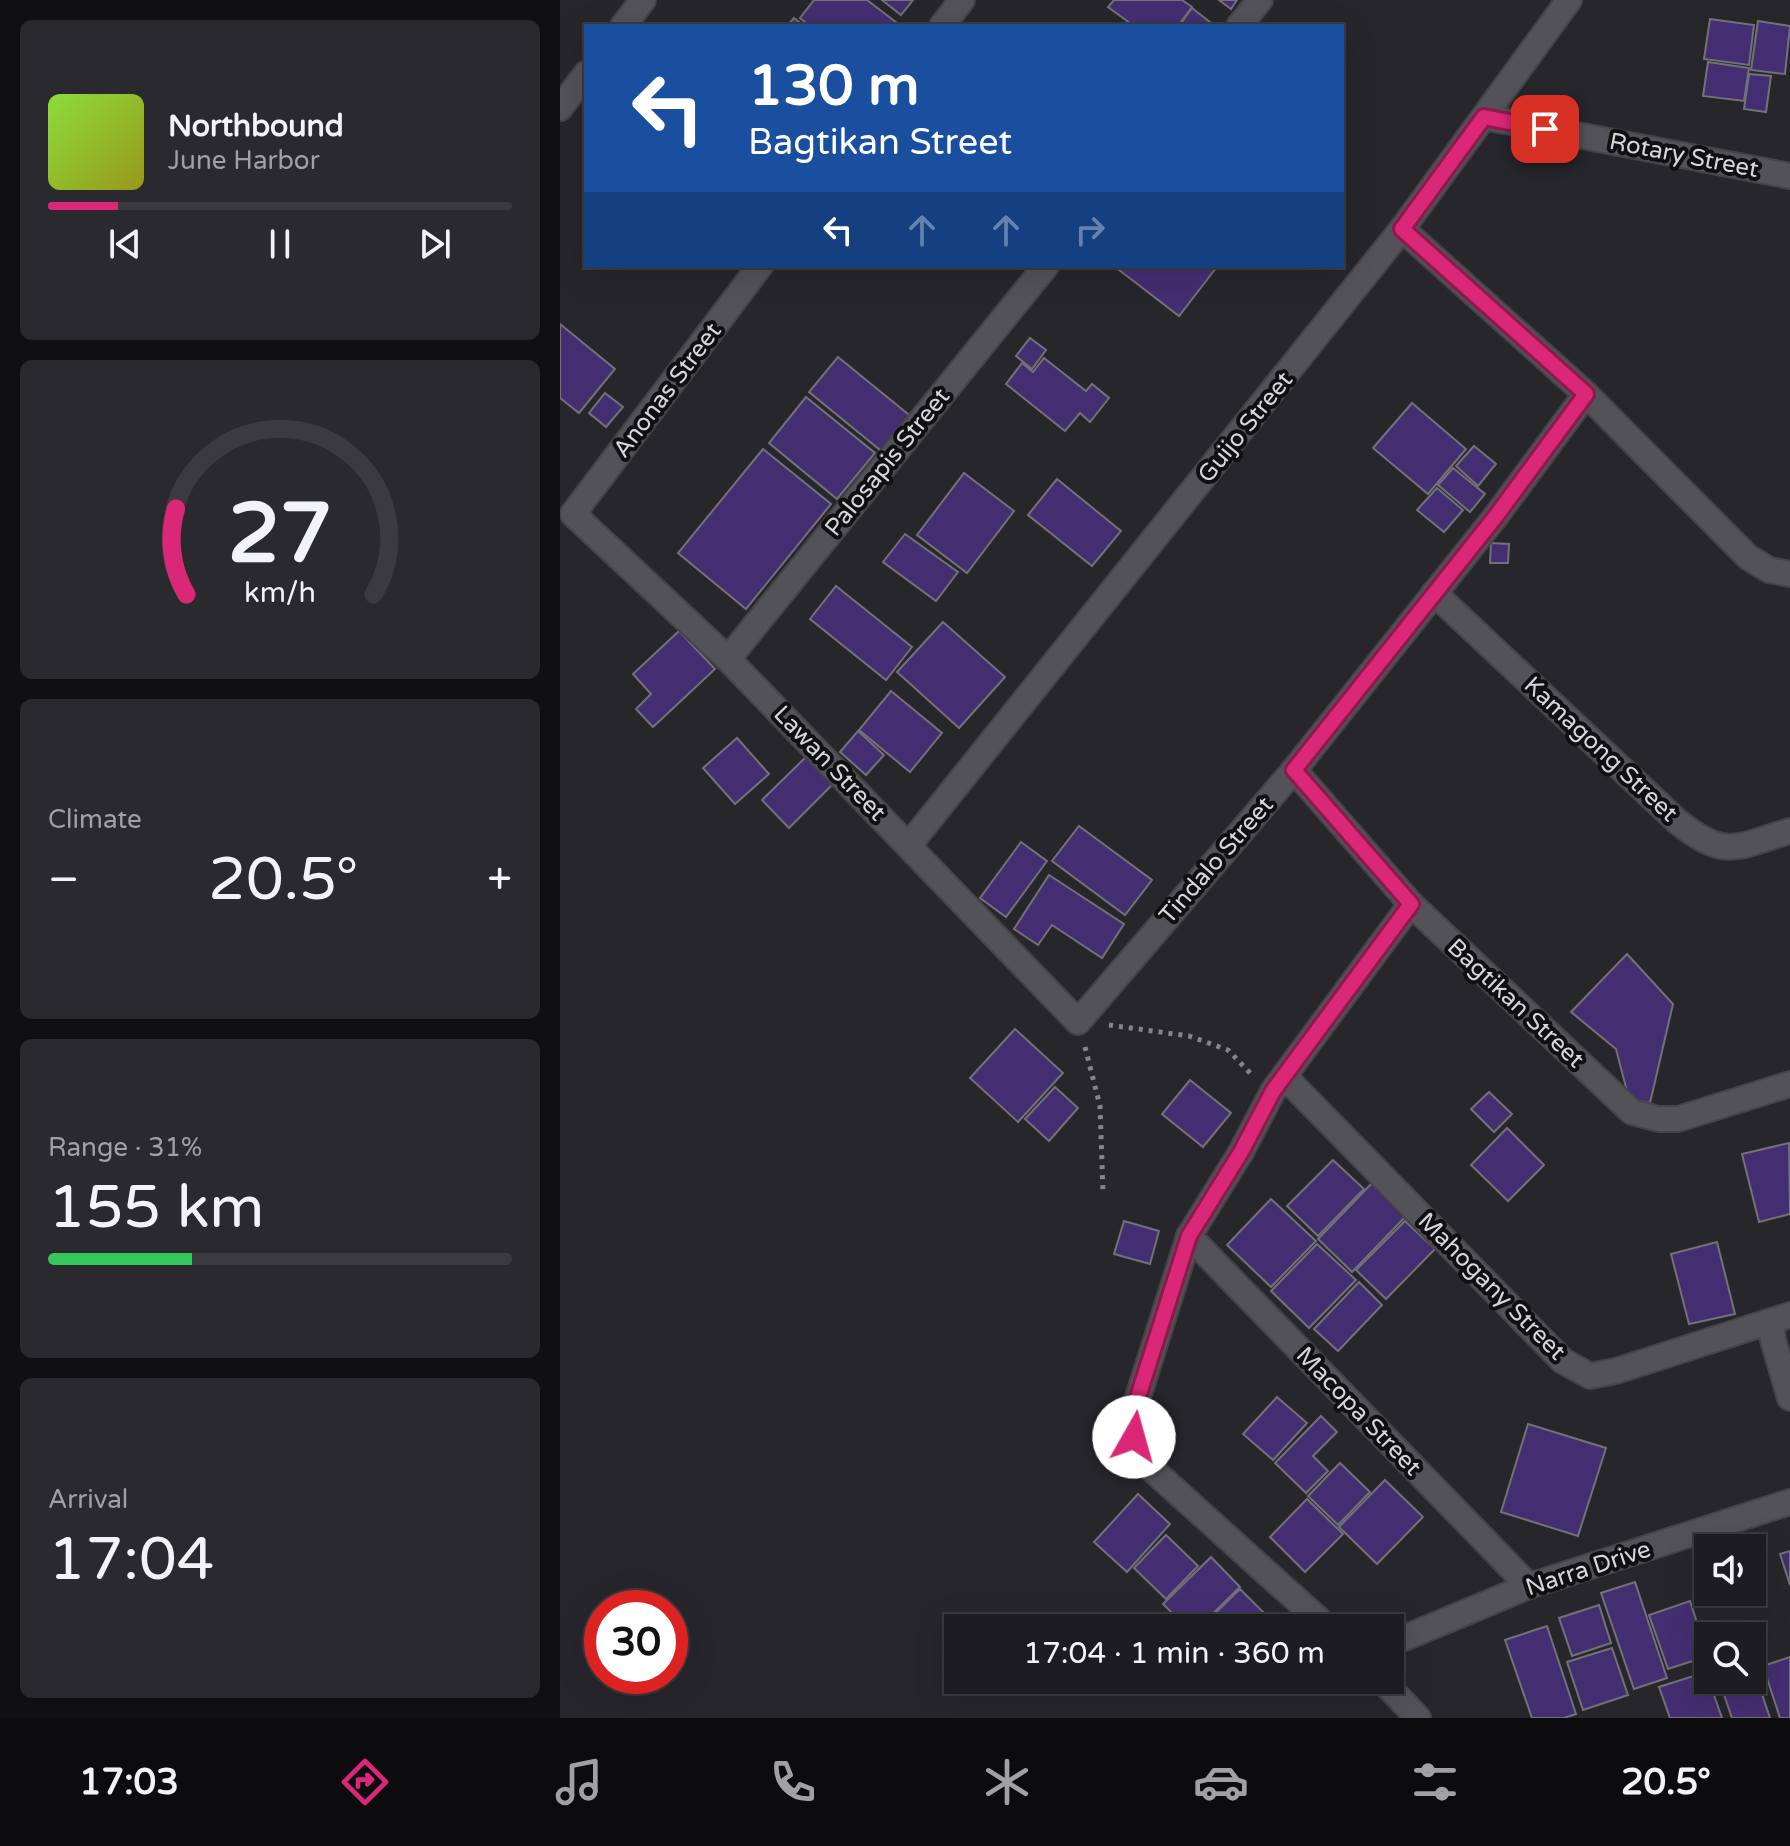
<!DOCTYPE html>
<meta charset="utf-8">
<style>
body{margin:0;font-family:"Varela Round",sans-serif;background:#2a292d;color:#f1f3f6;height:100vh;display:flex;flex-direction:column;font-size:30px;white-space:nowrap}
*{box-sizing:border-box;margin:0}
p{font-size:26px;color:#a0a1a5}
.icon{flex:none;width:44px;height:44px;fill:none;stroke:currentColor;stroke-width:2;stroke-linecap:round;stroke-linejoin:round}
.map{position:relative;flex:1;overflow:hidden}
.details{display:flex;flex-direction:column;gap:20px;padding:20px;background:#100f12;width:560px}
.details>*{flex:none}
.top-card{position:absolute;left:24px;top:24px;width:760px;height:244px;border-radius:0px;box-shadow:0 8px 32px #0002,0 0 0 2px #3b3a3e;background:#1a4fa0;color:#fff;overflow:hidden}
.buttons{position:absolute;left:1134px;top:1534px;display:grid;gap:16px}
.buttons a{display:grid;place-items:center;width:72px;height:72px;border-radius:0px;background:#1d1c20;box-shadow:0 8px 32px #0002,0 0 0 2px #3b3a3e;font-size:40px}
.speed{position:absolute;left:24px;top:1590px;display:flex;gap:16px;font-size:40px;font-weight:700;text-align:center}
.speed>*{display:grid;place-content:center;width:104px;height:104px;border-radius:50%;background:#1d1c20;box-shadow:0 8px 32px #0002,0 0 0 2px #3b3a3e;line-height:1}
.speed .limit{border:12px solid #d22;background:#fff;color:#111}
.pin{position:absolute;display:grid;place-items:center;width:68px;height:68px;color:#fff;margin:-34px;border-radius:16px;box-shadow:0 4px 12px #0006}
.me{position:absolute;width:88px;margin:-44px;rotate:7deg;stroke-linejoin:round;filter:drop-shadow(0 0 6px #0008)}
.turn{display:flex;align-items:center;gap:28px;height:168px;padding:0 32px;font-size:36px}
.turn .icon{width:104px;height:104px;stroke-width:2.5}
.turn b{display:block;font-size:56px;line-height:68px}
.lanes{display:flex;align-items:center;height:76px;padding:0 32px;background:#0003;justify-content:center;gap:40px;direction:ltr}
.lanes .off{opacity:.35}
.big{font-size:60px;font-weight:600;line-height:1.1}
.details .card{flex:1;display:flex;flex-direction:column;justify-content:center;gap:12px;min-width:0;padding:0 28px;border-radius:12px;background:#2a292d}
.details .dial{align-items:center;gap:0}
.dial svg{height:208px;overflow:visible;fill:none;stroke:#3b3a3e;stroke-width:7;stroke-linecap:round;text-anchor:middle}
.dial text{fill:#f1f3f6;stroke:none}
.song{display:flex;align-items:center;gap:24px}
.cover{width:96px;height:96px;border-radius:12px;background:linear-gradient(135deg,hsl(90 70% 55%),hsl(60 70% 35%))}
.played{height:8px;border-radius:4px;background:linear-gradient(90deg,#db2777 15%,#3b3a3e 15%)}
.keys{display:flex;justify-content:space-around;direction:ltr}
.heat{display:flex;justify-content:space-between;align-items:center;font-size:44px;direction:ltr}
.charge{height:12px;border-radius:6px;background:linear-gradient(90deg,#34c759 31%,#3b3a3e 0)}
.trip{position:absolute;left:384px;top:1614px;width:460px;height:80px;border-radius:0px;background:#1d1c20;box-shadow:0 8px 32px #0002,0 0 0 2px #3b3a3e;font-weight:600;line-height:80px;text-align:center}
.dock{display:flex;height:128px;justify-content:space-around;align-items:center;background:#0c0b0d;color:#a0a1a5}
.dock .icon{width:56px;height:56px}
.dock .on{color:#db2777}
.dock b{font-size:36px;color:#f1f3f6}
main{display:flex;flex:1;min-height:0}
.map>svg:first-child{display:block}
</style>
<main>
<section class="details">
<div class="card">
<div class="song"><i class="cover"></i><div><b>Northbound</b><p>June Harbor</p></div></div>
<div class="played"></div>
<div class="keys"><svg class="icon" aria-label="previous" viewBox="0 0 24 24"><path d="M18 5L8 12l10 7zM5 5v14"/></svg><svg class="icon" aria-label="pause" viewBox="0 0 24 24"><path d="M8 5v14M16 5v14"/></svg><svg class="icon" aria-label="next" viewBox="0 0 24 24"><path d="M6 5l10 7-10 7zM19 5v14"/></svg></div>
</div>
<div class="card dial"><svg viewBox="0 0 100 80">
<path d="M14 69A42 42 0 1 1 86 69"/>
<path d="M14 69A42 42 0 0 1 10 36" stroke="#db2777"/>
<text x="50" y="56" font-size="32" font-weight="700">27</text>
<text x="50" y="72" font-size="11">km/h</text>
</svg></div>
<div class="card"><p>Climate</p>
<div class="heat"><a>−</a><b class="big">20.5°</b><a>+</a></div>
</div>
<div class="card"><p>Range · 31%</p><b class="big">155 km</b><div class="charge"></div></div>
<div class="card"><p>Arrival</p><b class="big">17:04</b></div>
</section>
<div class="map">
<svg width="1230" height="1718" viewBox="0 0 1230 1718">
<rect width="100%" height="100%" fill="#27262b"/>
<!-- building -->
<g fill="#442e72" stroke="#737178" stroke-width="2">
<path d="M254,0h53l34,26h-91l-10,-8z"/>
<path d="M322,0h31l-12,15z"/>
<path d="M554,0h68l10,7 -14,19h-44l-26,-19z"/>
<path d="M659,0h18l-6,9z"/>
<path d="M632,8l23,18h-36z"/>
<path d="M234,18l10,8h-17z"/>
<path d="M1150,19l44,6 -5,40 -45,-6z"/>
<path d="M1198,21l32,5 -5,48 -34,-4z"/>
<path d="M1148,62l41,6 -5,33 -41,-5z"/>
<path d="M1189,74l22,2 -5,36 -22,-3z"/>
<path d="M554,266h99l3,2 -37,48z"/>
<path d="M0,324l55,45 -36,44 -19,-15z"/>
<path d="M470,338l16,12 -14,19 -16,-13z"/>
<path d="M278,357l76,62 -29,35 -76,-62z"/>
<path d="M484,358l42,33 6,-7 17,14 -19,24 -10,-9 -15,18 -59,-47 16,-21 11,9z"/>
<path d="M45,393l18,14 -17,20 -17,-14z"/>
<path d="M246,397l69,56 -38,46 -68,-56z"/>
<path d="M852,403l54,46 -38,45 -55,-46z"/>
<path d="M914,446l22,18 -18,22 -22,-20z"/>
<path d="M203,449l68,55 -85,105 -68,-56z"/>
<path d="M893,468l32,26 -15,18 -32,-27z"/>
<path d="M404,473l50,38 -47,62 -50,-38z"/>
<path d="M497,479l64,52 -29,35 -64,-51z"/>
<path d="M877,488l26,22 -19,22 -27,-22z"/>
<path d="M345,534l53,38 -22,29 -53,-39z"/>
<path d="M931,543l18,1 -1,19h-18z"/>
<path d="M276,586l76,61 -26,33 -76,-61z"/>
<path d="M383,622l62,55 -46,51 -62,-56z"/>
<path d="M119,631l36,38 -62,58 -17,-18 15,-15 -18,-20z"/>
<path d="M331,691l51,42 -32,39 -51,-42z"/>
<path d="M298,731l26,24 -18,20 -26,-23z"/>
<path d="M177,738l32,36 -34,30 -32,-36z"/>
<path d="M252,751l27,27 -50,50 -27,-28z"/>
<path d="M519,826l73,54 -27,35 -73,-54z"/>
<path d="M461,842l26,19 -41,56 -26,-19z"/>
<path d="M489,875l75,49 -22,34 -50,-33 -14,20 -24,-16z"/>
<path d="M1067,954l46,50 -23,99 -21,-4 -13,-50 -45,-37z"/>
<path d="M455,1029l48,44 -45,49 -48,-44z"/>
<path d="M630,1080l41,33 -28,34 -41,-33z"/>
<path d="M495,1087l23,21 -29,33 -24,-22z"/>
<path d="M929,1092l23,22 -18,18 -23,-23z"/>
<path d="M947,1128l37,37 -36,36 -37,-36z"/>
<path d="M1229,1143l1,71 -31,8 -17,-68z"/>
<path d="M773,1160l31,29 -46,47 -31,-30z"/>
<path d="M815,1180l34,33 -57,59 -34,-33z"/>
<path d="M711,1199l45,42 -45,46 -44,-42z"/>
<path d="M564,1221l35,10 -9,33 -36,-10z"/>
<path d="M845,1221l30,28 -49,50 -30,-29z"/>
<path d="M1157,1242l18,72 -46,10 -18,-70z"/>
<path d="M757,1244l39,36 -47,48 -38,-37z"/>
<path d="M799,1282l23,23 -44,46 -24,-22z"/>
<path d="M717,1397l30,26 -34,37 -30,-26z"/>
<path d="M761,1416l16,16 -24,24 15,15 -22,22 -31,-30z"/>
<path d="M968,1424l78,24 -28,88 -77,-24z"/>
<path d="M780,1463l30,29 -32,33 -30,-29z"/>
<path d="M825,1480l38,37 -46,47 -38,-37z"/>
<path d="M578,1494l32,30 -43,48 -33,-30z"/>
<path d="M747,1499l36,35 -38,38 -35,-35z"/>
<path d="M606,1535l32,31 -32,33 -32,-31z"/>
<path d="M1230,1551v34l-10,-31z"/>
<path d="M651,1557l29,30 -42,41h-11l-24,-24z"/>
<path d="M1075,1582l32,96 -33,11 -33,-96z"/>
<path d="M680,1589l39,39h-79z"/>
<path d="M1130,1601l18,55 -40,13 -19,-54z"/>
<path d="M1039,1605l12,38 -39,13 -13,-38z"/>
<path d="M987,1626l29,88 -12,4h-32l-27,-78z"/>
<path d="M1052,1648l16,47 -45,15 -16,-48z"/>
<path d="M1230,1657v61h-10l-17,-52z"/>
<path d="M1192,1664l18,54h-38l-13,-38h33z"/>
<path d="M1146,1672l16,46h-52l-11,-31z"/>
<path d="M682,1680h20l-10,10z"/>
</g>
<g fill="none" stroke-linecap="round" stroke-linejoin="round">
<!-- minor casing -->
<g stroke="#444347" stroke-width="28">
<g id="minor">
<path d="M63,26l20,-26"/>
<path d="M382,26l20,-26"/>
<path d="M679,26l21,-26"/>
<path d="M0,108l26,-34"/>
<path d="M924,117l306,59"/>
<path d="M842,229l184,165 162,163 21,13 21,4"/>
<path d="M200,266l-187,248 155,145 350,363 216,-252 202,-254 90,-122"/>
<path d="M874,593l244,229c48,38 58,25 112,9"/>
<path d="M168,659l318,-393"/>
<path d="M734,770l117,134 221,208 27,7h19l112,-35"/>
<path d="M349,845l493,-616 167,-229"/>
<path d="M725,1077l278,284 27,15 26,-5 174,-56"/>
<path d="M629,1236l340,350"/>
<path d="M1211,1322l2,18 17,58"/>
<path d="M768,1628l-182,-164 -12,-27 -1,-24 56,-177 52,-84 32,-61 138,-187"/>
<path d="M830,1644l139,-58 261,-84"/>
<path d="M822,1680l36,38"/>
</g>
</g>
<!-- path -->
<g stroke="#858489" stroke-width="5" stroke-dasharray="4 6" stroke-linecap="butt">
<path d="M549,1025l80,11 39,14 25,26"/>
<path d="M525,1047l15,59 3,87"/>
</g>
<!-- minor -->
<use href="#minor" stroke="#535258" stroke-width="24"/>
</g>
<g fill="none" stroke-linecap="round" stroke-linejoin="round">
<!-- route casing -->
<g stroke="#8e194d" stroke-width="20">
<path id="route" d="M574,1437l-1,-24 56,-177 52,-84 32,-61 138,-187 -117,-134 202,-254 90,-122 -184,-165 82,-112 61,12"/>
</g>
<!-- route -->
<use href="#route" stroke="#db2777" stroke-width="14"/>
</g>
<g text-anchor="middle" stroke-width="8" stroke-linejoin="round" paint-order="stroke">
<!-- street labels -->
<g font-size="24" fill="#d7d6da" stroke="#100f11">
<text transform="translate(1124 155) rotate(11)" y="8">Rotary Street</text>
<text transform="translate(107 390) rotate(-53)" y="8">Anonas Street</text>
<text transform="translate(685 427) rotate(-51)" y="8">Guijo Street</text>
<text transform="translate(327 462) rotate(-51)" y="8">Palosapis Street</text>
<text transform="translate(1041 749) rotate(43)" y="8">Kamagong Street</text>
<text transform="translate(270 763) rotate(46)" y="8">Lawan Street</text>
<text transform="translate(656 860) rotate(-49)" y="8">Tindalo Street</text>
<text transform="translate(956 1003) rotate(43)" y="8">Bagtikan Street</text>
<text transform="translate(932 1286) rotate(45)" y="8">Mahogany Street</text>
<text transform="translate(799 1411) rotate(46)" y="8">Macopa Street</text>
<text transform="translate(1028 1568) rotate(-18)" y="8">Narra Drive</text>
</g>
</g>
</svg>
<div class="buttons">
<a><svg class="icon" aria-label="sound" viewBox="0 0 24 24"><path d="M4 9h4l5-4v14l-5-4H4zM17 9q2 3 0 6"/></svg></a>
<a><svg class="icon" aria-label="search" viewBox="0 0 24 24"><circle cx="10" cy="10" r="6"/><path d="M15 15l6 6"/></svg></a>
</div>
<div class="speed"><div class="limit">30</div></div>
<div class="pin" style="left:985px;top:129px;background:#d93025"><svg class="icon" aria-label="arrive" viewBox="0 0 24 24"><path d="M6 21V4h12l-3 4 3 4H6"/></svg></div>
<svg class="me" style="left:574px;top:1437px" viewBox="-20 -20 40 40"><circle r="19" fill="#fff"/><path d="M0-13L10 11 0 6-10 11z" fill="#db2777"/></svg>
<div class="trip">17:04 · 1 min · 360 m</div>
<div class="top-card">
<div class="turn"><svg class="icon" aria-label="left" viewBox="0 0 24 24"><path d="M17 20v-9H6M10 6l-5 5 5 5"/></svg><div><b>130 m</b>Bagtikan Street</div></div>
<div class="lanes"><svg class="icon" aria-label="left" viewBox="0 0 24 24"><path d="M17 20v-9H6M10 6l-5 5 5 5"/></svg><svg class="icon off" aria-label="ahead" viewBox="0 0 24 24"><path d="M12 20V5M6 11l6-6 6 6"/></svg><svg class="icon off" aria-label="ahead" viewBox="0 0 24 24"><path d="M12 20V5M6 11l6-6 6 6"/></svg><svg class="icon off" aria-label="right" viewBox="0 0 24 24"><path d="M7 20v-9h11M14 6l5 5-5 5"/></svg></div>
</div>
</div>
</main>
<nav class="dock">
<b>17:03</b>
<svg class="icon on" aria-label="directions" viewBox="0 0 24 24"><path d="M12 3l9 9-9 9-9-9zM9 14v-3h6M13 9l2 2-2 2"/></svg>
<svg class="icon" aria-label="music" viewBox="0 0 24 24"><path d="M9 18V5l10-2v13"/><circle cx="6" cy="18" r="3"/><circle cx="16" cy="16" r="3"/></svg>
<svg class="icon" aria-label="phone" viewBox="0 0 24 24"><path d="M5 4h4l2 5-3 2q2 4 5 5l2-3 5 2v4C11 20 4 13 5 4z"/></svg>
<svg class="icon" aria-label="climate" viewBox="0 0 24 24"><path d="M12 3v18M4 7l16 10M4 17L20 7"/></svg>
<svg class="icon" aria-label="car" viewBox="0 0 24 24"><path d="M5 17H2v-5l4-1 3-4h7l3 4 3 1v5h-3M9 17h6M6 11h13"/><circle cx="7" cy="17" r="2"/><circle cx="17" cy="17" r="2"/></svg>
<svg class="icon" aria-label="filters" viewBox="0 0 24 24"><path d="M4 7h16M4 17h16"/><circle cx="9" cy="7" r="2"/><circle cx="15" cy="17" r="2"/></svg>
<b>20.5°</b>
</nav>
